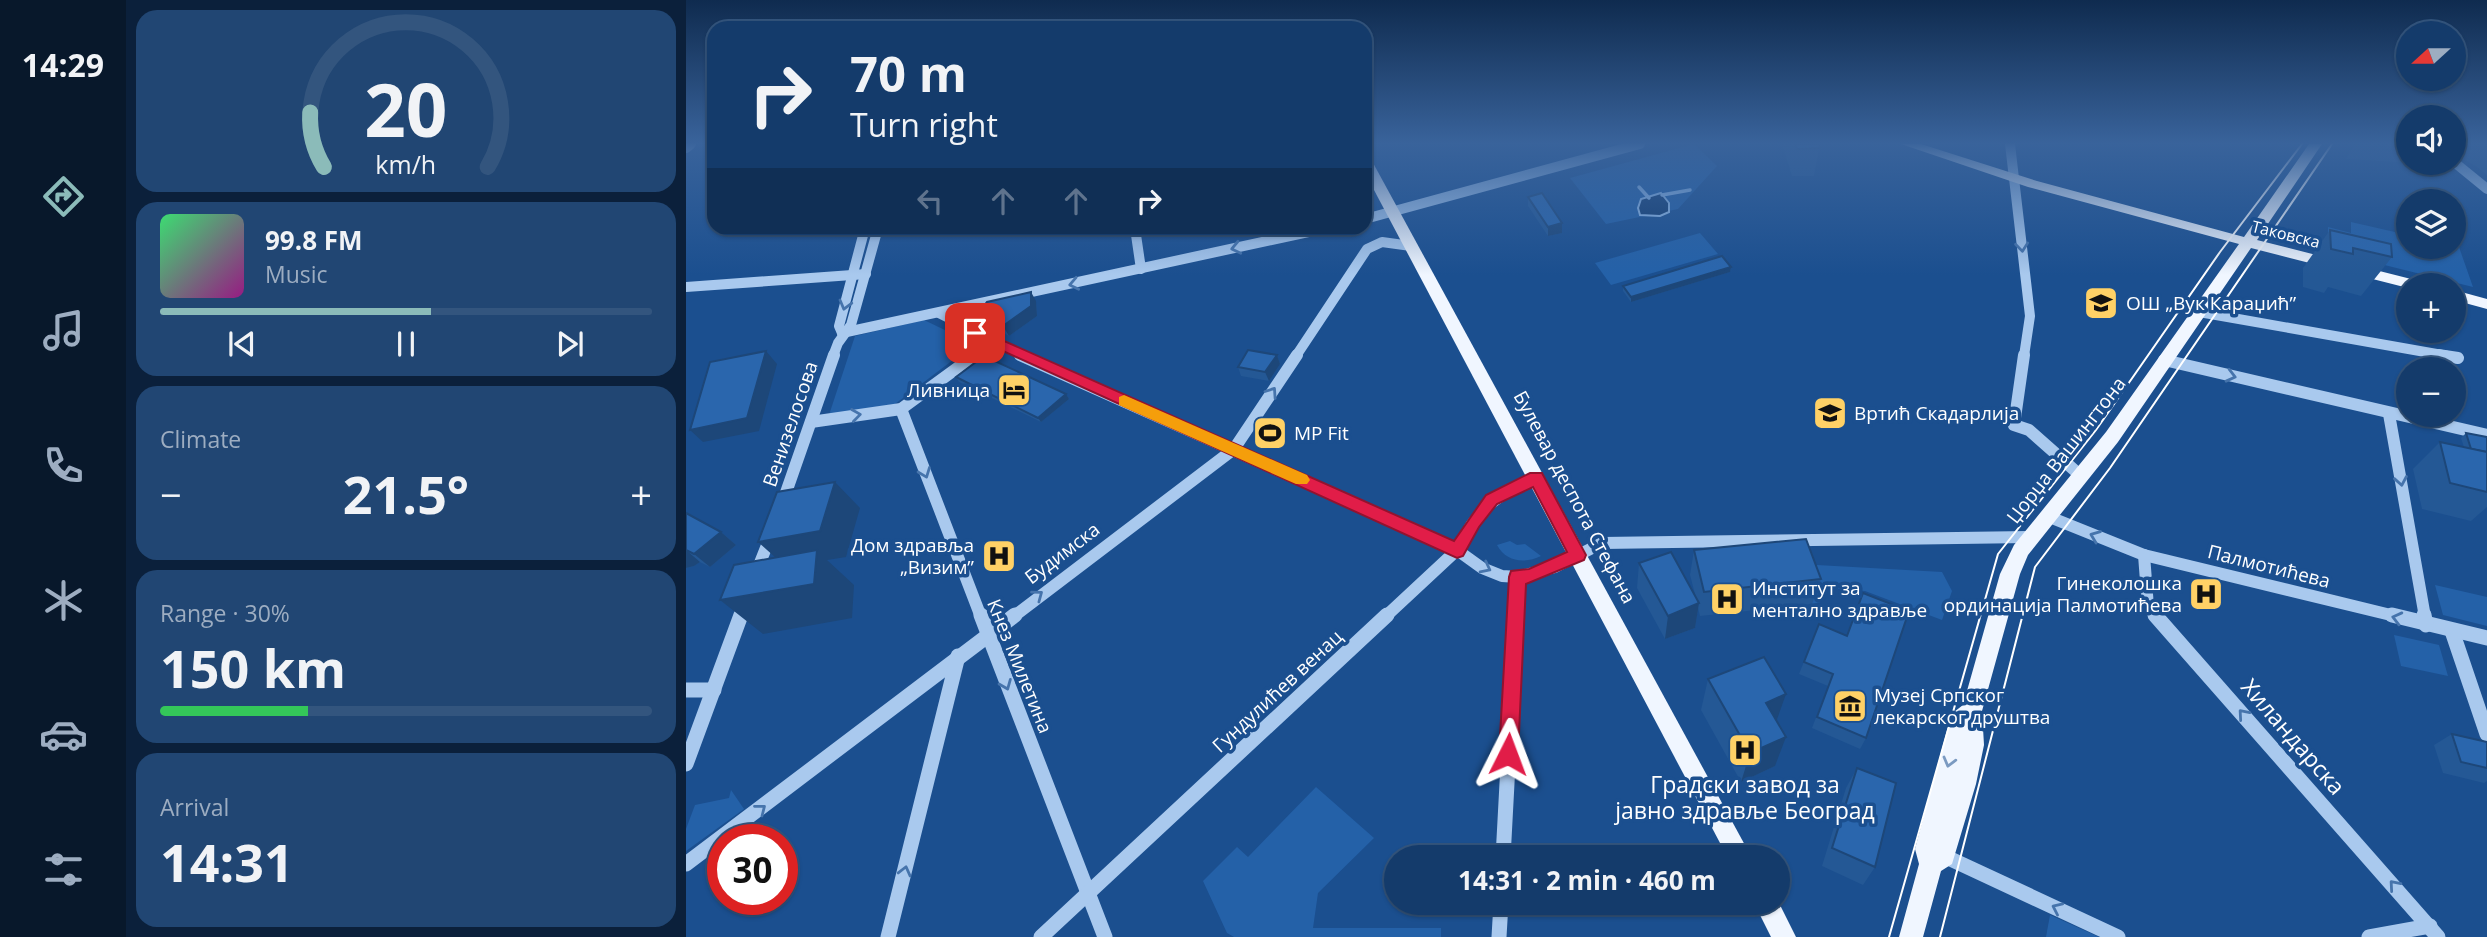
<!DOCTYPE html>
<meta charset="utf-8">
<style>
body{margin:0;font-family:"Open Sans",sans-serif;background:#214673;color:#f1f3f6;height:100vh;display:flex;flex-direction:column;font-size:26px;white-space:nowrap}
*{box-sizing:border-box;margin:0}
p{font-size:23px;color:#9dadc1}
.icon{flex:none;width:38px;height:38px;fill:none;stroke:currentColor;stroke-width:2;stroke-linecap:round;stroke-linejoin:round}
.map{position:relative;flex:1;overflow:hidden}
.details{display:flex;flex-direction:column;gap:10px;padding:10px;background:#0b203b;width:560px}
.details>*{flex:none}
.hud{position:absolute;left:21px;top:21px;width:665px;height:214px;border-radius:21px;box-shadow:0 2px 5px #0004,0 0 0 2px #33557e;background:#143b6b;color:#f1f3f6;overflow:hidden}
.needle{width:46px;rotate:249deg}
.fabs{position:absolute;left:1710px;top:21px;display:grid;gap:14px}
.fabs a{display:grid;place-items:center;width:70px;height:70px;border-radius:50%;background:#143b6b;box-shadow:0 2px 5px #0004,0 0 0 2px #33557e;font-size:35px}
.speed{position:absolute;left:21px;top:824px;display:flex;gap:14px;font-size:35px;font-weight:700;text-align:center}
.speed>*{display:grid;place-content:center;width:91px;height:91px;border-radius:50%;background:#143b6b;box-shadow:0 2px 5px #0004,0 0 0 2px #33557e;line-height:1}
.speed .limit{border:10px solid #d22;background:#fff;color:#111}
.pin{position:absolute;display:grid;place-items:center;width:60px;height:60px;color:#fff;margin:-30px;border-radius:14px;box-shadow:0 4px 10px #0006}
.me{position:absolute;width:77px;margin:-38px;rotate:3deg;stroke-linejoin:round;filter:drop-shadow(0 0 5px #0008)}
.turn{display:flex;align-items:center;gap:24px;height:147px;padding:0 28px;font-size:32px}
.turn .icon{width:91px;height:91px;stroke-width:2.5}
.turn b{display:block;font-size:49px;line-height:60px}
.lanes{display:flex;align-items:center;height:66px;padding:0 28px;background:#0003;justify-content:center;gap:35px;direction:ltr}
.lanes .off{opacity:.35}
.big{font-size:52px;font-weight:700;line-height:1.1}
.details .widget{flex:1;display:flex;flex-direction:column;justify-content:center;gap:10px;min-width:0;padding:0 24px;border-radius:21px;background:#214673}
.details .dial{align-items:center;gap:0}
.dial svg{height:182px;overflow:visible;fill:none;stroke:#33557e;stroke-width:7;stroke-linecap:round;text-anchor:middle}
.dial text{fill:#f1f3f6;stroke:none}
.song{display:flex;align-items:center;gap:21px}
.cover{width:84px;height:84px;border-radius:10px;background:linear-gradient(135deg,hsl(140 70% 55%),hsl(310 70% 35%))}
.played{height:7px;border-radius:4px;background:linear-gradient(90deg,#8bbbb9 55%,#33557e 55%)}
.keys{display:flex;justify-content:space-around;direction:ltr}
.heat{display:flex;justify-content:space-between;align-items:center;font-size:38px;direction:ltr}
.charge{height:10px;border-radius:5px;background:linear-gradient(90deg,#34c759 30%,#33557e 0)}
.trip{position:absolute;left:698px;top:845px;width:406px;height:70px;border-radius:35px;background:#143b6b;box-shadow:0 2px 5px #0004,0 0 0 2px #33557e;font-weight:700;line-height:70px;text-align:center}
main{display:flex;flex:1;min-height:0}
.tab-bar{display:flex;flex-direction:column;width:126px;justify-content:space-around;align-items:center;background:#08182b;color:#9dadc1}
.tab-bar .icon{width:49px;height:49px}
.tab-bar .active{color:#8bbbb9}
.tab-bar b{font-size:32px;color:#f1f3f6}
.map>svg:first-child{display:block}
</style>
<main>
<nav class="tab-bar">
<b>14:29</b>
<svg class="icon active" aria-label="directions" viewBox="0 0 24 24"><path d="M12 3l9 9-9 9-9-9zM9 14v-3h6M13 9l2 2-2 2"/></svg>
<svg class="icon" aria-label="music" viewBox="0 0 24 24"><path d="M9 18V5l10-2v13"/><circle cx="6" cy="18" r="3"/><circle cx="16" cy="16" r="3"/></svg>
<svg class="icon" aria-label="phone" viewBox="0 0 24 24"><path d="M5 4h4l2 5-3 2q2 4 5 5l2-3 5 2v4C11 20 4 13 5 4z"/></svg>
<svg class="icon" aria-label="climate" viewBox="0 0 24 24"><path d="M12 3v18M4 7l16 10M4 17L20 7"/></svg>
<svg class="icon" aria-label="car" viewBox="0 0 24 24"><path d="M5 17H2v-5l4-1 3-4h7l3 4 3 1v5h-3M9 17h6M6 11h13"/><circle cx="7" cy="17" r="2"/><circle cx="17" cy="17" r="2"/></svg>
<svg class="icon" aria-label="filters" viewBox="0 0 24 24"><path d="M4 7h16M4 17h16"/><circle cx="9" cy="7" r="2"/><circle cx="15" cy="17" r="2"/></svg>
</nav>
<section class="details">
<div class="widget dial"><svg viewBox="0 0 100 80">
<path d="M14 69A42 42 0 1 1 86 69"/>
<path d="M14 69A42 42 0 0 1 8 45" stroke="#8bbbb9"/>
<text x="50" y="56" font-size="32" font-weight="700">20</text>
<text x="50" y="72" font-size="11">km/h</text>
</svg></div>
<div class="widget">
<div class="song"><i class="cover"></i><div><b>99.8 FM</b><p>Music</p></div></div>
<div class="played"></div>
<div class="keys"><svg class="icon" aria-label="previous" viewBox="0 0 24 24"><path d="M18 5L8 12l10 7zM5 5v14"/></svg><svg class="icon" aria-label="pause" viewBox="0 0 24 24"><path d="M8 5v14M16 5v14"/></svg><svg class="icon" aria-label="next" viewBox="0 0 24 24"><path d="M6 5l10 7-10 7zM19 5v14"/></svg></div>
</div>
<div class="widget"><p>Climate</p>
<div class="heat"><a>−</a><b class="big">21.5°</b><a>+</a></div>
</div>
<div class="widget"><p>Range · 30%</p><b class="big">150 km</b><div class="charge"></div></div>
<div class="widget"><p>Arrival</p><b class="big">14:31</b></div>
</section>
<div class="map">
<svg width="1801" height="937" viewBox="0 0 1801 937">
<rect width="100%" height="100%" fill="#1b4f8f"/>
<!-- green -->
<g fill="#2461a8">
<path d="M1008,144l23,22 -39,43 -72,15 -36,-46z"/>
<path d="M1665,222l57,13v12h51l14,40 -145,-36v-24l23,6z"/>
<path d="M1014,233l18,21 -107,31 -16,-22z"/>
<path d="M238,320l50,24 -79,60 -66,11 26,-79z"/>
<path d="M824,541l7,4 8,-1 16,12c-16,8 -35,6 -44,-11z"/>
<path d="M1113,564l143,8 10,19 -10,29 -77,-29 -26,-2 -18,3v10l-9,2z"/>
<path d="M1749,585l52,12v29l-44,-11z"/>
<path d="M1708,635l45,10 9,31 -47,-10z"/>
<path d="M630,787l58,51 -56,55 -5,35h128v9h-207l-7,-4 -24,-52 34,-34 11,10z"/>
<path d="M45,790l13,19 -58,42v-22l9,-24 34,-7z"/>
<path d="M1364,915l49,22h-53z"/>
</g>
<!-- water -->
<path fill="#123a6d" stroke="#9cc4f0" stroke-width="2" d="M975,193l8,10v9l-9,4 -20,-1 -2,-7 3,-9z"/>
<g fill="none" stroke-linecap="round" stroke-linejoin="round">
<!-- stream -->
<g stroke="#9cc4f0" stroke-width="3.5">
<path d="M953,187l10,11"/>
<path d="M976,195l28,-5"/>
</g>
<!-- minor-far2 -->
<g stroke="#a9c9ee" stroke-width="10">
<path d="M1324,144l20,172 -6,40"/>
<path d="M0,148l5,-4"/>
<path d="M1768,162l33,27"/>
<path d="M679,219l275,-75"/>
<path d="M449,228l6,41"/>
<path d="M0,287l180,-13"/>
<path d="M1513,312l249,44"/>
<path d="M253,313l85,43"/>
<path d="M156,333l485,-105"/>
<path d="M156,333l-3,-7 26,-98"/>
<path d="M147,356l5,-13 13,-18 27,-97"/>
<path d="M287,356l19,-14"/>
<path d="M610,356l71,-107 15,-7 29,4"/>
</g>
<!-- minor-far1 -->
<g stroke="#a9c9ee" stroke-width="12">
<path d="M334,355l437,195 25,18 20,8 16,1 37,-10 47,-24 427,-6"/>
<path d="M1338,355l-10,70 15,5 52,46"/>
<path d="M1752,355l20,3"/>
<path d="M1478,360l323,75"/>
<path d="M215,409l80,208"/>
<path d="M1703,414l36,203"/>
<path d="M125,422l90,-13 74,-54"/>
<path d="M96,504l52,-149"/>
<path d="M1361,516l97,39 255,62"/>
<path d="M1458,555l4,52 9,10"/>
<path d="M70,573l15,-38"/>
<path d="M55,617l6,-17"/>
<path d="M327,617l221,-168 63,-94"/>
<path d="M699,617l72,-67 15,-26 16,-19 21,-15 27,-12"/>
<path d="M830,617l2,-40"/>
</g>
<!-- minor -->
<g stroke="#a9c9ee" stroke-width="15">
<path d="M295,615l124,322"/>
<path d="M1469,615l283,322"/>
<path d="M1706,615l95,23"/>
<path d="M1738,615l2,10"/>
<path d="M1766,631l35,103"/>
<path d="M0,690h28"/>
<path d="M0,764l55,-149"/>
<path d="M1258,856l174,81"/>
<path d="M817,858l13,-243"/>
<path d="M0,864l329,-249"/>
<path d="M202,937l70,-281"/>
<path d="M355,937l346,-322"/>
<path d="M813,937l2,-34"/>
<path d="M1683,937l61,-11"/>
</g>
<!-- major -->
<g fill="#f0f6ff" fill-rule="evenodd">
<path d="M1215,144h20l116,37 207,56 65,-93h13l-65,96 158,40 7,5h-14v3l-157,-40 -133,194 -90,113 -8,19 -38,137 2,34 -8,39 -24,80 -11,7 -18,66h-24l20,-73 -4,-15 35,-130 4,-7 9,-7 37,-131 14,-29 92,-113 133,-188 -211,-57z"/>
<path d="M679,157l7,4 380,697h-24l-363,-685z"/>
<path d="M1768,290l33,9v10l-33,-9z"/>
<path d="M1092,901l18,36h-25l-17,-34z"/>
</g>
<!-- tram -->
<g stroke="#fff" stroke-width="2">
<path d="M1203,937l109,-383 98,-124 124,-178 82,-108"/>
<path d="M1254,937l95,-370 75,-99 222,-324"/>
</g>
</g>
<!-- wall -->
<g fill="#245895">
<path d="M1096,144h38l-6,32h-22z"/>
<path d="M1669,144h53v19h41l-2,2 -101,-6z"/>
<path d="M1768,144h33v31l-10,-8 -21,-12 -2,2z"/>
<path d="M842,197l34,26v10l-14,3 -20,-30z"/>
<path d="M1644,230l62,27 -31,39 -33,-9 -4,6 -21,-6v-19z"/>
<path d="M1045,267l-1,5 -99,30 -8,-11v-5z"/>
<path d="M350,301l1,15 -28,20 -24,-13 -6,-10z"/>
<path d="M591,355l3,9 -11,17 -28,-5 -3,-9z"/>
<path d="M270,377l110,17 3,5 -28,23 -82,-40z"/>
<path d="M1780,433l21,4v70l-16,14 -49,-12 -9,-40 27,-27 24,5 -3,-9z"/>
<path d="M0,513l35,19 15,13 -26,22 -10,-5 -6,4 -8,2z"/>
<path d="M1008,550l127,29 -9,25 -112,12 -2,-8 -3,20 -30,11 -28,-51 2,-25 57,35 -6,-23z"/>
<path d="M1133,624l47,114 -6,11 -48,-21 16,-42 -29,-12z"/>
<path d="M1022,679l69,42 -2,45 -34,16 -40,-72z"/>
<path d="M1766,734l35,8v39l-3,2 -41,-10 -9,-28z"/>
<path d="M1171,768l18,99 -12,18 -41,-19 24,-78z"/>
</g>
<!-- shaded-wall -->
<g fill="#1d4779">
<path d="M876,223v10l-14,3v-9z"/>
<path d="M1045,267l-1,5 -99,30v-5z"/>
<path d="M345,292l5,9 1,15 -28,20 -6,-10z"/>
<path d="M80,351l11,13 -18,67 -56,11 -13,-12z"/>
<path d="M591,355l3,9 -11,17 -4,-9z"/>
<path d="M380,394l3,5 -28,23 -3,-4z"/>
<path d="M149,482l25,26 -14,49 -19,3 27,25 -2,33 -89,16 -43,-34 66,-33 -28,-25z"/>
<path d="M35,532l15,13 -26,22 -16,-13z"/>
<path d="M0,550l14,12 -6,4 -8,2z"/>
<path d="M1013,603l-4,25 -30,11 3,-23z"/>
<path d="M1100,694l-11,31 -9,-22z"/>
<path d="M1100,737l-11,29 -34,16 9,-29z"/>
</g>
<!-- building -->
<g fill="#2a66ad" stroke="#1d4779" stroke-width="2">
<path d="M1109,144h24l1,4 -23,1z"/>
<path d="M1768,144h8v3l-8,-1z"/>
<path d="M856,193l20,30 -14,4 -20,-30z"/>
<path d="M1644,230l61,14 1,13 -39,-9v6l-22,-5z"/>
<path d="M1036,256l9,11 -100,30 -8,-11z"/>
<path d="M345,292v14l-28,20 -24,-13 8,-11z"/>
<path d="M562,350l29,5 -12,17 -27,-5z"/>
<path d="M80,351l-19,67 -57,12 20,-68z"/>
<path d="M298,356l82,38 -28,24 -82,-41z"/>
<path d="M1780,433l21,4v15l-16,-3z"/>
<path d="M1754,442l47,10v40l-37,-9z"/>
<path d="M149,482l-15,49 -62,11 19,-50z"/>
<path d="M0,513l35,19 -27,22 -8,-4z"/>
<path d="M1120,539l15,40 -117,13 -10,-42z"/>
<path d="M131,550l-3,34 -94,16 14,-35z"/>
<path d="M985,552l28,51 -31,13 -29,-53z"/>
<path d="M1177,593l46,18 -43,127 -49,-21 16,-43 -29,-12 15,-38 28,12z"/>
<path d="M1078,657l22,37 -20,9 20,34 -36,16 -42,-74z"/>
<path d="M1766,734l35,8v26l-26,-6z"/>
<path d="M1171,768l39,15 -21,84 -43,-19z"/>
</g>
<!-- one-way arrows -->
<defs><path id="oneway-chevron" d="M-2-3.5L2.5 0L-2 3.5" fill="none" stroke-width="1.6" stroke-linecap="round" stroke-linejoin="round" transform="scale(1.75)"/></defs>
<g stroke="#4674ac">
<use href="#oneway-chevron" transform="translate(1336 247) rotate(84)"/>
<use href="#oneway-chevron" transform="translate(550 248) rotate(167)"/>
<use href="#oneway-chevron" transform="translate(388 284) rotate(168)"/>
<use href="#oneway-chevron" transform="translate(159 305) rotate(105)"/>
<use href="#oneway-chevron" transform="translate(1545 376) rotate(14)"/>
<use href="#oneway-chevron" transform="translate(586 392) rotate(-56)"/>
<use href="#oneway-chevron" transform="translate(170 415) rotate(-8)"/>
<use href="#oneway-chevron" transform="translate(239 473) rotate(69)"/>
<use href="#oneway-chevron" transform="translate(1715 481) rotate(80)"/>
<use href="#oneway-chevron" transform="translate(1409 536) rotate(-159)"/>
<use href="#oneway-chevron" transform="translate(800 568) rotate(27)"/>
<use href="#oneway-chevron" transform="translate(352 595) rotate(-37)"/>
<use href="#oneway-chevron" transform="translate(1711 618) rotate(-166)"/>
<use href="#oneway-chevron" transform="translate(320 685) rotate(68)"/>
<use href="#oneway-chevron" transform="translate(1557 714) rotate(-131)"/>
<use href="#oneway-chevron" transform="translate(75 809) rotate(-38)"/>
<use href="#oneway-chevron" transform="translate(219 871) rotate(-76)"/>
<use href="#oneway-chevron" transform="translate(1708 885) rotate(-131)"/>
<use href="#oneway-chevron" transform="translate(1371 908) rotate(-155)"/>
</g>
<use stroke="#7b9ac1" href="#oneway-chevron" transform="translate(1263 762) rotate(105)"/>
<!-- sky -->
<linearGradient id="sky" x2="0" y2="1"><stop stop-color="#0f2b4f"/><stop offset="0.52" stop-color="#39639b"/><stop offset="1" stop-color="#39639b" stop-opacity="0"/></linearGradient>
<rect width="1801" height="275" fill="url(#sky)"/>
<!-- route -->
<path fill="#e11d48" stroke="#92132f" stroke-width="2" d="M289,328l479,213 32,-46 44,-22h12l44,82 -2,5 -58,24 -8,170 -3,6 -7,3 -6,-3 -3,-6 10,-177 2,-6 18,-2 38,-17 -34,-65 -36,17 -18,23 -16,29 -6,2 -487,-222 -2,-3z"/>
<!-- slow -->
<path fill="#f59e0b" d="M438,395l183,80 3,5 -3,4h-11l-177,-79v-8z"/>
<!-- icons -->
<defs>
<g id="school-square" transform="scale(1.75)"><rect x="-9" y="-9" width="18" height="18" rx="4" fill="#ffd166" stroke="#1b4f8f"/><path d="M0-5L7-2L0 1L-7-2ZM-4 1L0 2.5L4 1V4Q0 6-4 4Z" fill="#111"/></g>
<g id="hotel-square" transform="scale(1.75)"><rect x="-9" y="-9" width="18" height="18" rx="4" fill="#ffd166" stroke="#1b4f8f"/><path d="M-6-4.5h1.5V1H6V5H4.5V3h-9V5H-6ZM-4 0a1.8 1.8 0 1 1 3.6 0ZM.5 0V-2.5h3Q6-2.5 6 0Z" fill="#111"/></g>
<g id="stadium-square" transform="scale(1.75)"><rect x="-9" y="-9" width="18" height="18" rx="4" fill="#ffd166" stroke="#1b4f8f"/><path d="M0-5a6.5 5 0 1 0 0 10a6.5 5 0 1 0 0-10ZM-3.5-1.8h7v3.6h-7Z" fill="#111"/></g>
<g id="hospital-square" transform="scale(1.75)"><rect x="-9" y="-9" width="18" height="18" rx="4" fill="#ffd166" stroke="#1b4f8f"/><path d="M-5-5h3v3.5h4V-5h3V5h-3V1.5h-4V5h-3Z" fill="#111"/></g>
<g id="museum-square" transform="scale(1.75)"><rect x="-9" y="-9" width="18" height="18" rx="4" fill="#ffd166" stroke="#1b4f8f"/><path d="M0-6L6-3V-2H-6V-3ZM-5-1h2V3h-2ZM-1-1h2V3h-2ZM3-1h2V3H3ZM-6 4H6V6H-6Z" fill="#111"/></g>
</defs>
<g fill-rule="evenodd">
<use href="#school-square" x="1415" y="303"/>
<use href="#hotel-square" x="328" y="390"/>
<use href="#school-square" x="1144" y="413"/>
<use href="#stadium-square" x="584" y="433"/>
<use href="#hospital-square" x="313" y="556"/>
<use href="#hospital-square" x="1520" y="594"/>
<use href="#hospital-square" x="1041" y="599"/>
<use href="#museum-square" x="1164" y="706"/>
<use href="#hospital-square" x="1059" y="750"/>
</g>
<g text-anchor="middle" stroke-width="7" stroke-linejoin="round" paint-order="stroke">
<!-- far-street labels -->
<g font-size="16" fill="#fff" stroke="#1b4f8f">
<text transform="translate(1600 234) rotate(14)" y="6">Таковска</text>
</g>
<!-- poi labels -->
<g font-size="19" fill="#fff" stroke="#1b4f8f" text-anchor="start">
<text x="1440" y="310">ОШ „Вук Караџић”</text>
<text x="304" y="397" text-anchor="end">Ливница</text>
<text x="1168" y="420">Вртић Скадарлија</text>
<text x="608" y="440">MP Fit</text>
<text x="288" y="552" text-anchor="end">Дом здравља<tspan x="288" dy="22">„Визим”</tspan></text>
<text x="1496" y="590" text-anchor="end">Гинеколошка<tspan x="1496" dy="22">ординација Палмотићева</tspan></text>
<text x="1066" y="595">Институт за<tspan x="1066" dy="22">ментално здравље</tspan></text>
<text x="1188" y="702">Музеј Српског<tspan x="1188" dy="22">лекарског друштва</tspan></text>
</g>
<!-- street labels -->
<g font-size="19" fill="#fff" stroke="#1b4f8f">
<text transform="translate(104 424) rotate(-71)" y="7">Венизелосова</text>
<text transform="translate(1380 450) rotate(-52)" y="7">Џорџа Вашингтона</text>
<text transform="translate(889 497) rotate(62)" y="7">Булевар деспота Стефана</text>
<text transform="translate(376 553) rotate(-37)" y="7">Будимска</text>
<text transform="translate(1583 566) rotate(14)" y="7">Палмотићева</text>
<text transform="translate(334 666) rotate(68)" y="7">Кнез Милетина</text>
<text transform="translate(591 691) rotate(-43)" y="7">Гундулићев венац</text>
</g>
<!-- near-street labels -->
<g font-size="23" fill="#fff" stroke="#1b4f8f">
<text transform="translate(1607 737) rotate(49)" y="8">Хиландарска</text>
</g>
<!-- near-poi labels -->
<g font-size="23" fill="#fff" stroke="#1b4f8f">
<text x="1059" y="793">Градски завод за<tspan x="1059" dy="26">јавно здравље Београд</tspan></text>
</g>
</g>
</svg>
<div class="fabs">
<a><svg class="needle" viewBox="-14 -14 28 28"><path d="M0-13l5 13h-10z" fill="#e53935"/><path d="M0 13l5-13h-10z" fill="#9dadc1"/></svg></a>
<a><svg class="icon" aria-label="sound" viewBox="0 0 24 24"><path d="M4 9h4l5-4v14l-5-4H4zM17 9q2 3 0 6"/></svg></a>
<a><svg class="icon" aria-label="layers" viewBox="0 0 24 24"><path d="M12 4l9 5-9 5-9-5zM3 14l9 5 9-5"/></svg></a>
<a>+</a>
<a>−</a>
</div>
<div class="speed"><div class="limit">30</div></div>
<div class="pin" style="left:289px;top:333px;background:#d93025"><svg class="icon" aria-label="arrive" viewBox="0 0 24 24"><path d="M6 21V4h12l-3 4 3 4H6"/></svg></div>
<svg class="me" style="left:822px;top:754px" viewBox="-20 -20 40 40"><path d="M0-17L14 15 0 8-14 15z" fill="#e11d48" stroke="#fff" stroke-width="4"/></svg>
<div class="trip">14:31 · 2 min · 460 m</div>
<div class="hud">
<div class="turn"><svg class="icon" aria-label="right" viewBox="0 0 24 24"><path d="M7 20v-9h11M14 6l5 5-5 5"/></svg><div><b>70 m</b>Turn right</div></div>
<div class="lanes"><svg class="icon off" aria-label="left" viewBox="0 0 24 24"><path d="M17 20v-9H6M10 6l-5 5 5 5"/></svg><svg class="icon off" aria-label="ahead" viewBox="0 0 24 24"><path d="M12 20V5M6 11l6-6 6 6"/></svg><svg class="icon off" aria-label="ahead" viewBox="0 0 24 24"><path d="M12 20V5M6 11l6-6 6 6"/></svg><svg class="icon" aria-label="right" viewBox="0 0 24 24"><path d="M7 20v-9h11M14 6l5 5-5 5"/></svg></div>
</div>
</div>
</main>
